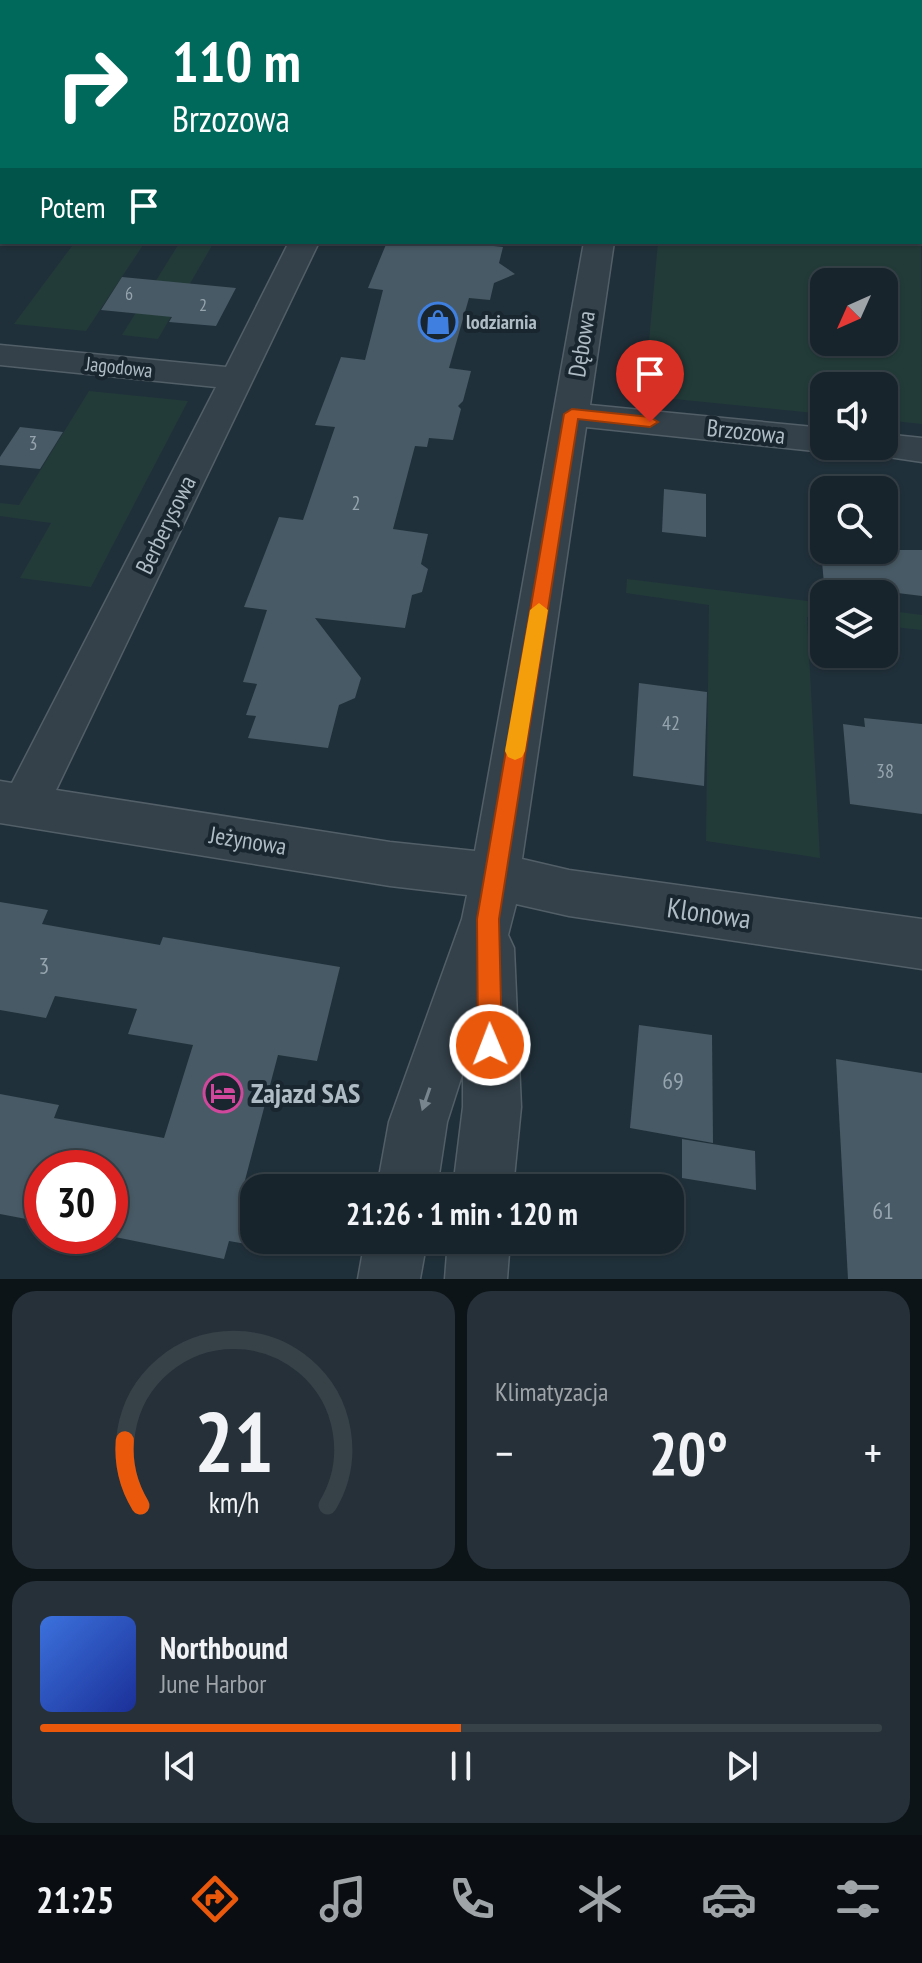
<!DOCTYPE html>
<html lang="pl">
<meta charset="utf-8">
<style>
body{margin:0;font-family:"PT Sans Narrow",sans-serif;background:#253038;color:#f1f3f6;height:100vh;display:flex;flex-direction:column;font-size:30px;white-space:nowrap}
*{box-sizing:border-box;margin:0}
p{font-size:26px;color:#9fa4a9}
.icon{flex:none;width:44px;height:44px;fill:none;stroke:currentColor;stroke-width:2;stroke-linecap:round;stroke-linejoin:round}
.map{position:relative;height:1279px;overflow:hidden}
.drawer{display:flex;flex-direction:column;gap:12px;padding:12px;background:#0d1418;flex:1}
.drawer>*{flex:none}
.hud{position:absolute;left:0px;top:0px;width:922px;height:244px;box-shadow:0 2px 6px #0004,0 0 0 2px #364148;background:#00695c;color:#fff;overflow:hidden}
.needle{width:52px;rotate:225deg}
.buttons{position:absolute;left:810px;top:268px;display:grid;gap:16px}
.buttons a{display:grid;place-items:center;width:88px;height:88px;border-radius:16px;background:#18242c;box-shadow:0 2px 6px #0004,0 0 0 2px #364148;font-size:40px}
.speed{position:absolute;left:24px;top:1150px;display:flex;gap:16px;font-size:40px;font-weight:700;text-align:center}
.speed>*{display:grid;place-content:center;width:104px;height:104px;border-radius:50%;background:#18242c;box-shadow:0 2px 6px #0004,0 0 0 2px #364148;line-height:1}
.speed .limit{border:12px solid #d22;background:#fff;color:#111}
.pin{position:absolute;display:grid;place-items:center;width:68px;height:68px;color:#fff;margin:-82px -34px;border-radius:50% 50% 50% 0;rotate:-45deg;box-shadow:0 0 8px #0007}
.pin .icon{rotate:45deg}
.me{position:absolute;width:88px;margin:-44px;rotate:359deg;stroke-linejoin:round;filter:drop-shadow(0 0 6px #0008)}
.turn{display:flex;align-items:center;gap:28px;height:168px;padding:0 40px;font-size:36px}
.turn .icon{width:104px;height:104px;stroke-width:2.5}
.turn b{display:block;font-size:56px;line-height:68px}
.then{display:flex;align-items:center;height:76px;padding:0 40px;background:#0003;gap:16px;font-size:30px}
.big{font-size:60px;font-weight:700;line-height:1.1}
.drawer .tile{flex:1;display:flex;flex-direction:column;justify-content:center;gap:12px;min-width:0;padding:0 28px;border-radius:24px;background:#253038}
.drawer .dial{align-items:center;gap:0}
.dial svg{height:208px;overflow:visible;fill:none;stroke:#364148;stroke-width:7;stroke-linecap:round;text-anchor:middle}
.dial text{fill:#f1f3f6;stroke:none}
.song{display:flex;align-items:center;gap:24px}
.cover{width:96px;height:96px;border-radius:12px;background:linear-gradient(135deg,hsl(220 70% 55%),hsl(230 70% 35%))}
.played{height:8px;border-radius:4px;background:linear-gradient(90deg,#ea580c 50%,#364148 50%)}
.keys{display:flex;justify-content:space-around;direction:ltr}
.heat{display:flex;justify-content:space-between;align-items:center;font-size:44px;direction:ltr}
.drawer .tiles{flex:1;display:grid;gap:12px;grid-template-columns:1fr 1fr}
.tile:last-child{grid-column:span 2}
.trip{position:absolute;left:240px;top:1174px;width:444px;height:80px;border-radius:24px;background:#18242c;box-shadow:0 2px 6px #0004,0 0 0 2px #364148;font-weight:700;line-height:80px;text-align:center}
.dock{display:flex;height:128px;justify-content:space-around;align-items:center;background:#0a0e12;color:#9fa4a9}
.dock .icon{width:56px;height:56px}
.dock .selected{color:#ea580c}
.dock b{font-size:36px;color:#f1f3f6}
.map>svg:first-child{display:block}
</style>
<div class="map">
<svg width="922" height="1279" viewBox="0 0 922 1279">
<rect width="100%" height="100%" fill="#20303a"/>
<!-- green -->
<g fill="#223b39" fill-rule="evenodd">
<path d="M920,36l2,388 -38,-4v-34h-60v28l-180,-18 14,-154h262zM824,282h60v60h-60z"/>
<path d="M75,242h70l-59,89 -72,-7z"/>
<path d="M180,242h34l-56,97 -36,-4z"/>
<path d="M89,391l99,10 -97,186 -71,-9 31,-55 -51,-7v-13l19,2z"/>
<path d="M627,579l197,24v15l-17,-1 13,241 -114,-17 3,-236 -83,-12z"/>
<path d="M884,610l38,5v15l-38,-4z"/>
</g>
<!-- building -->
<g fill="#485a65">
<path d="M387,242h98l-1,3 19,2 -4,16 16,11 -21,9 -4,17 -21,-2 -20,70 22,3 -8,30 -5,5 3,3 -8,31 -24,-2 -2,9 -12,-1 -22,83 35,5 -7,30 7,5 -6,23 -10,3 -7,33 -90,-10 46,60 -6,20 -16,7 -11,43 -80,-10 8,-22 -10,-1 11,-31 -14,-2 24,-72 -23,-3 35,-90 24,3 32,-93 -20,-2 26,-68 24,3 18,-70 -15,-2z"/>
<path d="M122,277l114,11 -20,38 -47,-4 3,-5 -71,-7z"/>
<path d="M20,427l43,5 -23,37 -40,-4v-8z"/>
<path d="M664,489l42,5v43l-44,-5z"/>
<path d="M821,550h101v46l-98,-12z"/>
<path d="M639,683l68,9 -3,94 -71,-10z"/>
<path d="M864,718l58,6v90l-72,-10 -7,-80 22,3z"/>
<path d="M0,902l48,8 -6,14 118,21 3,-8 177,30 -23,94 -39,-6 -34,129 19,4h-9v52h5l-2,6 -28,-5 -5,18 -114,-23v-68h-68v54l-42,-8v-120l59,11 -5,13 110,20 29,-93 -65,-11 9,-25 -82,-13 -9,22 -46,-8z"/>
<path d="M639,1025l73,10 1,108 -83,-15z"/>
<path d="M836,1059l86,14v206h-74z"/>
<path d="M682,1139l73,12 1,39 -74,-12z"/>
</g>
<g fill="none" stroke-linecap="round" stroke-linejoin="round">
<!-- minor casing -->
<g stroke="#525f68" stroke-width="3">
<g id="minor">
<path d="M515,0h50l2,2h-50z"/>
<rect x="622" y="0" width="22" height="2"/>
<rect x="920" y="19" width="2" height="14"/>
<rect x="0" y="111" width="2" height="16"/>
<path d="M289,242h30l-263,548 334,52 85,9 109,-609h30l-24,163 234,23v18h14l-14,6 -238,-25 -64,432 47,11 353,49v50l-353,-53 -53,-12 -8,31 6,13 7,159 -8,81h-60l10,-81v-35l-16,50 -10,66h-60l12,-66 73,-203 5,-24 -77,-9 -390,-63v-42l12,2 204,-396 -216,-22v-20l226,22z"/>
<path d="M884,434l38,4v24l-54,-8 -5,-8h21z"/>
<path d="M365,1240h62l-7,39h-62z"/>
<path d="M448,1240h62l-3,39h-62z"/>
</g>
</g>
<!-- minor -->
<use href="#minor" fill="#34414a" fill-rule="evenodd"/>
</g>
<!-- one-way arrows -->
<defs><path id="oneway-solid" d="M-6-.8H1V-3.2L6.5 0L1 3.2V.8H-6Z" transform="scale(2)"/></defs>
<use fill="#78858e" href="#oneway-solid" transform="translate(426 1099) rotate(109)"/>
<!-- route -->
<path fill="#ea580c" stroke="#983908" stroke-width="2" d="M572,409l78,8 8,5 -8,5 -72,-8 -79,500 3,126 -3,8 -9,4 -8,-4 -4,-8 -1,-126 87,-505z"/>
<!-- slow -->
<path fill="#f59e0b" d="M539,603l9,7 -23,141 -3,6 -7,3 -7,-3 -3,-6 25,-141z"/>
<!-- icons -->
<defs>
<g id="shop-ring" transform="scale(2)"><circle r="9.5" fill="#19262f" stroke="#3f7fe0" stroke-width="1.5"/><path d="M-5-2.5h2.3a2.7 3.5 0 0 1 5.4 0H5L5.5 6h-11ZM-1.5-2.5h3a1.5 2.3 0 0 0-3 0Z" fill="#3f7fe0"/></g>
<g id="hotel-ring" transform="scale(2)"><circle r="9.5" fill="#19262f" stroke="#d1479c" stroke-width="1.5"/><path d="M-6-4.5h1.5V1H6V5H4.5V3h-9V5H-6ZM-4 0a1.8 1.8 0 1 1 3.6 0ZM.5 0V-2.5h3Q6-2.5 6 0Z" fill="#d1479c"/></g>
</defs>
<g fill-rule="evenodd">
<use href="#shop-ring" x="438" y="322"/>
<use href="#hotel-ring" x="223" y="1093"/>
</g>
<g text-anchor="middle" stroke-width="8" stroke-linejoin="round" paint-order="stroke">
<!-- far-number labels -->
<g font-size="18" fill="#95a4ae">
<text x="129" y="300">6</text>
<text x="203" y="311">2</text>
</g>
<!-- far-poi labels -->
<g font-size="20" font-weight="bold" fill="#afbcc6" stroke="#19262f" text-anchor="start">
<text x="466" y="329">lodziarnia</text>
</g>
<!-- far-street labels -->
<g font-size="20" fill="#afbcc6" stroke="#19262f">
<text transform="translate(119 367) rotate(6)" y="7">Jagodowa</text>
</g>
<!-- number labels -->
<g font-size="20" fill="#95a4ae">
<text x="33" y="450">3</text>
<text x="356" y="510">2</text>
<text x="671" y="730">42</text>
<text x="885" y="778">38</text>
</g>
<!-- street labels -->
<g font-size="24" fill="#afbcc6" stroke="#19262f">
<text transform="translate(582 344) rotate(-81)" y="8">Dębowa</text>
<text transform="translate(746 432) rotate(6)" y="8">Brzozowa</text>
<text transform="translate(166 525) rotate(-64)" y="8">Berberysowa</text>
<text transform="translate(248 841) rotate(9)" y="8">Jeżynowa</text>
</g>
<!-- near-number labels -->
<g font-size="24" fill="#95a4ae">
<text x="44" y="974">3</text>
<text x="673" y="1089">69</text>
<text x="883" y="1219">61</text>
</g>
<!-- near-street labels -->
<g font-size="28" fill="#afbcc6" stroke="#19262f">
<text transform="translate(709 913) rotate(8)" y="10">Klonowa</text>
</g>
<!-- near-poi labels -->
<g font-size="28" font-weight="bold" fill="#afbcc6" stroke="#19262f" text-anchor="start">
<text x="251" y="1103">Zajazd SAS</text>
</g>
</g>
</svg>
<div class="buttons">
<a><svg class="needle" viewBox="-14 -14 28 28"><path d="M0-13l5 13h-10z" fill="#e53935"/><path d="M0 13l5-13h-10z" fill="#9fa4a9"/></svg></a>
<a><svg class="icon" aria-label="sound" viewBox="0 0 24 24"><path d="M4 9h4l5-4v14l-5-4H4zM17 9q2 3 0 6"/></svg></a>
<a><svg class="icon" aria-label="search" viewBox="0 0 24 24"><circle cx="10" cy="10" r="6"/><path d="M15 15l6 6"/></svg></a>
<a><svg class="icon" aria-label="layers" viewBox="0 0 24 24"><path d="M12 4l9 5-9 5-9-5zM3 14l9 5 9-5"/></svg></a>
</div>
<div class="speed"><div class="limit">30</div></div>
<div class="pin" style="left:650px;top:422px;background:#d93025"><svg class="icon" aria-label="arrive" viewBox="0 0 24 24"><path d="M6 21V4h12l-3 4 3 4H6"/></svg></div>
<svg class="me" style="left:490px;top:1045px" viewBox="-20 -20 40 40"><circle r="17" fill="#ea580c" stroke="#fff" stroke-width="3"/><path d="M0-11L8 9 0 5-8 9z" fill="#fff"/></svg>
<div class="trip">21:26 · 1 min · 120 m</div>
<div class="hud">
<div class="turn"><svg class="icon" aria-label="right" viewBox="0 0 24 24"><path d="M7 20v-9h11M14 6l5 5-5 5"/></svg><div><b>110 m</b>Brzozowa</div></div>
<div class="then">Potem<svg class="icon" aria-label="arrive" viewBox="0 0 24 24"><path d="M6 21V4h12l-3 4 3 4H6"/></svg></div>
</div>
</div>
<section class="drawer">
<div class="tiles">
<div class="tile dial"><svg viewBox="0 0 100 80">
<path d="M14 69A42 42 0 1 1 86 69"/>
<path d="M14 69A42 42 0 0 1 8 44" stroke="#ea580c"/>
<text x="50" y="56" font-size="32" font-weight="700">21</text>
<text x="50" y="72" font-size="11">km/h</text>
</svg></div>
<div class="tile"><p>Klimatyzacja</p>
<div class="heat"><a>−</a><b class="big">20°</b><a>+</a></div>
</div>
<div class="tile">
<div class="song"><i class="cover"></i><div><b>Northbound</b><p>June Harbor</p></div></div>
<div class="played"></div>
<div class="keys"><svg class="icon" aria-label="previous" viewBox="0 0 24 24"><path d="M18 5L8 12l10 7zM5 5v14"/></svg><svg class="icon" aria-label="pause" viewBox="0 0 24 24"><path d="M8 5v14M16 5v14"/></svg><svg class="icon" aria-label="next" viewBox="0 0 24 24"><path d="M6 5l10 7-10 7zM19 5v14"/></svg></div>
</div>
</div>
</section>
<nav class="dock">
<b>21:25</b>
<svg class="icon selected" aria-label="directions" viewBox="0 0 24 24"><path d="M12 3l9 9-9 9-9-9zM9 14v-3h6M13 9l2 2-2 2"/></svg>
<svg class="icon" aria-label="music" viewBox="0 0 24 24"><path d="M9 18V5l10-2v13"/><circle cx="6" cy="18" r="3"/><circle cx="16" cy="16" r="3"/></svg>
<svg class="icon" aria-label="phone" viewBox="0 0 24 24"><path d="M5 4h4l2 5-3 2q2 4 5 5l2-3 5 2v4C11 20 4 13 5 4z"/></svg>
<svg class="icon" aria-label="climate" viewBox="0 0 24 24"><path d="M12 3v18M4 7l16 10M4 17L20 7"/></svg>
<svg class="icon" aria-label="car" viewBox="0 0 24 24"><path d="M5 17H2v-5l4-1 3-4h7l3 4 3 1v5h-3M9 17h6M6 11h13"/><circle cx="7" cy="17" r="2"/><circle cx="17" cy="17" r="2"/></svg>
<svg class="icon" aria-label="filters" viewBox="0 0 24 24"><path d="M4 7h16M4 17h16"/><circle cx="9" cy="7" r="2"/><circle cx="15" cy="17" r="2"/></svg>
</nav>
